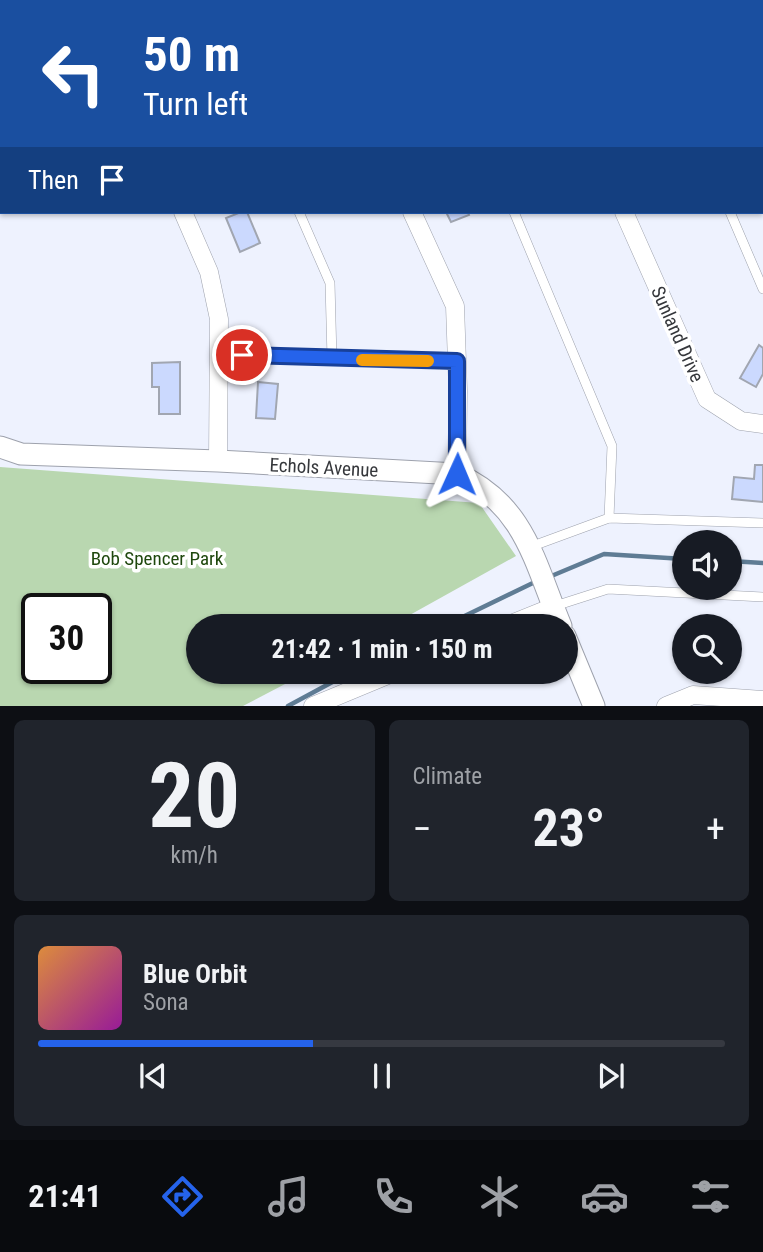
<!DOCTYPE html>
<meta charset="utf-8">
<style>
body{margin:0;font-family:"Roboto Condensed",sans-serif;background:#20242c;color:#f1f3f6;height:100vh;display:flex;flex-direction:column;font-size:26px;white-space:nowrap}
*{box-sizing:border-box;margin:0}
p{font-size:23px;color:#9ea1a6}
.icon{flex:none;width:38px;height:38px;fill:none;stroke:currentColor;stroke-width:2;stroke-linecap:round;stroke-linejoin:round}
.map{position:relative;height:706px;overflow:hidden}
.panel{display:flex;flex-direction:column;gap:14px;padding:14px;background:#0d0f14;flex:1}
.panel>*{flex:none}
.banner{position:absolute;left:0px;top:0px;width:763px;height:214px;box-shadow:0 2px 5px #0004;background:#1a4fa0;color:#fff;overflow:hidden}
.buttons{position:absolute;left:672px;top:530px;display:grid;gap:14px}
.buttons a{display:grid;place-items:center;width:70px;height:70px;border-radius:50%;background:#171b24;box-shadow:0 2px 5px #0004;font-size:35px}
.speed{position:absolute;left:21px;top:593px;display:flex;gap:14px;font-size:35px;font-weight:700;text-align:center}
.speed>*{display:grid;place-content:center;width:91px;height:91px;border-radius:50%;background:#171b24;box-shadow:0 2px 5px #0004;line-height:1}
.speed .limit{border:4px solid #111;border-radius:10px;background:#fff;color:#111}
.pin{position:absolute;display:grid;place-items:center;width:60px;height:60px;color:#fff;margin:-30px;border:4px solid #fff;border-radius:50%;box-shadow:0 2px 7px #0007}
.me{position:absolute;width:77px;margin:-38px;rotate:1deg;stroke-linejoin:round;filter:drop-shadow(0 0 5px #0008)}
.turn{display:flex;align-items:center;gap:24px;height:147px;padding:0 28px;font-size:32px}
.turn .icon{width:91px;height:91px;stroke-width:2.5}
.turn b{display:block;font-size:49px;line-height:60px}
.then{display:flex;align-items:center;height:66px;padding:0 28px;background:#0003;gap:14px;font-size:26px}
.big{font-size:52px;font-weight:700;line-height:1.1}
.panel .widget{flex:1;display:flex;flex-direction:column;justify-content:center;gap:10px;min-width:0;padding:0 24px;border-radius:10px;background:#20242c}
.panel .dial{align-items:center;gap:0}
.dial b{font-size:91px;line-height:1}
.song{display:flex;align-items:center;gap:21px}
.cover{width:84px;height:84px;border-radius:10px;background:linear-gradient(135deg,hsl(30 70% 55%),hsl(300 70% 35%))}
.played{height:7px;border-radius:4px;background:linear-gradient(90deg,#2563eb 40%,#363941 40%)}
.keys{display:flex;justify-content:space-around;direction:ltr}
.heat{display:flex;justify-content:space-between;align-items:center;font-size:38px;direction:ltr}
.panel .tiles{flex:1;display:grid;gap:14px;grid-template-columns:1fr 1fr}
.widget:last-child{grid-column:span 2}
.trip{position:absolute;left:186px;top:614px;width:392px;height:70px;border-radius:35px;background:#171b24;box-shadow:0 2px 5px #0004;font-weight:700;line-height:70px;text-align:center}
.tab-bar{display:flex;height:112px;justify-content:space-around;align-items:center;background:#090b0e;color:#9ea1a6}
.tab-bar .icon{width:49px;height:49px}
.tab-bar .current{color:#2563eb}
.tab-bar b{font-size:32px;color:#f1f3f6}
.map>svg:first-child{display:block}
</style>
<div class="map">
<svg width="763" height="706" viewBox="0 0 763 706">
<rect width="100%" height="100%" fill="#eef2fe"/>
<!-- green -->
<path fill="#b9d7b0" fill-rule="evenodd" d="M0,467l479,36 37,53 -126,70h-192v46h110l-65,34h-243zM37,609h59v59h-59z"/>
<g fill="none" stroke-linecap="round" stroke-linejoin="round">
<!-- stream -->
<g stroke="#5f7c94" stroke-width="4.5">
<path d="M730,561l33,2"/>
<path d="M549,577l55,-23 80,5"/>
<path d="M444,626l93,-45"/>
<path d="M288,706l63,-34"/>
</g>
</g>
<!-- building -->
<g fill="#cbd9fe" stroke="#a1a6b1" stroke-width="2">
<path d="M241,212h6l13,31 -20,9 -14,-34z"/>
<path d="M446,212h22l1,3 -18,7z"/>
<path d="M759,345l4,3v26l-7,13 -16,-9z"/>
<path d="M180,362v52h-21v-27h-7v-24z"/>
<path d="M258,382l20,2 -3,35 -19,-1z"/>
<path d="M755,465h8v37l-31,-3 2,-22 20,2z"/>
</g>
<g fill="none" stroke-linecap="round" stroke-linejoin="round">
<!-- service casing -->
<g stroke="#9ea2ad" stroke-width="10">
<g id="service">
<path d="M640,0l1,2"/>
<path d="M0,206h2"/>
<path d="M299,212l31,71 2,76"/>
<path d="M514,212l98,234 -3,72"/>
<path d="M730,212l33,77"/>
<path d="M219,354l238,7"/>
<path d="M530,547l79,-29 154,5"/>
<path d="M555,606l53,-17 155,8"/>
</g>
</g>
<!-- minor casing -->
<g stroke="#9ea2ad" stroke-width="19">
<g id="minor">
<path d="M95,0v2"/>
<path d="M752,0l1,2"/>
<path d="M558,2l4,-2"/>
<path d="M761,21l2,4"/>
<path d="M183,212l26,60 10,47 -1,142"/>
<path d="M412,212l43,94 3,85 -1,83"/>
<path d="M624,212l83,187 34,22 22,3"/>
<path d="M506,626l47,-19"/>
<path d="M313,706l82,-34"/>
<path d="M666,706l27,-11 70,5"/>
</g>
</g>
<!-- tertiary casing -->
<g stroke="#9ea2ad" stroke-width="23">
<g id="tertiary">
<path d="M0,447l21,7 197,7 239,13c68,30 78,90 104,152"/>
<path d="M565,636l29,70"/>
</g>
</g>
<!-- service -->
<use href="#service" stroke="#fff" stroke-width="9"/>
<!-- minor -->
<use href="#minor" stroke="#fff" stroke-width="18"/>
<!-- tertiary -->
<use href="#tertiary" stroke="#fff" stroke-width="21"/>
</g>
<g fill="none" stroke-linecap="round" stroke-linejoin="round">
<!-- route casing -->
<g stroke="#184099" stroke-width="18">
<path id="route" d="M242,355l215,6v113"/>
</g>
<!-- route -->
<use href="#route" stroke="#2563eb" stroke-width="12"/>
<!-- slow -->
<path stroke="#f59e0b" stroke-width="12" d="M362,360l66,1"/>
</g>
<g text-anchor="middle" stroke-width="7" stroke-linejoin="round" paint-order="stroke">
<!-- street labels -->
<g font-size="19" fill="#35373b" stroke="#fff">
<text transform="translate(678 334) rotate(66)" y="7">Sunland Drive</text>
<text transform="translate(324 467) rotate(3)" y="7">Echols Avenue</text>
</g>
<!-- park labels -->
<g font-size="19" fill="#1f480e" stroke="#fff">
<text x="157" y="565">Bob Spencer Park</text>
</g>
</g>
</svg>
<div class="buttons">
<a><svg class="icon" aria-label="sound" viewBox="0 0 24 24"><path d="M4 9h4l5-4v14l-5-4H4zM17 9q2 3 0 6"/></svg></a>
<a><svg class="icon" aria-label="search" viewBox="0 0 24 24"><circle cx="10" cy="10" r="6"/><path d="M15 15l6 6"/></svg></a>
</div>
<div class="speed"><div class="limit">30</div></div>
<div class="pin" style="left:242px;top:355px;background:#d93025"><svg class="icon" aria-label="arrive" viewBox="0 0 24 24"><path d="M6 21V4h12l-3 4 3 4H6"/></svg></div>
<svg class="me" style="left:457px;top:474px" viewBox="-20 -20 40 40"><path d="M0-17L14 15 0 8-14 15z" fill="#2563eb" stroke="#fff" stroke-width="4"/></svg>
<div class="trip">21:42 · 1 min · 150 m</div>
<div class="banner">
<div class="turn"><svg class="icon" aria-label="left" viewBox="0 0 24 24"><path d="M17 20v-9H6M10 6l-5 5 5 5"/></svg><div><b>50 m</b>Turn left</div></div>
<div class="then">Then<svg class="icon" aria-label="arrive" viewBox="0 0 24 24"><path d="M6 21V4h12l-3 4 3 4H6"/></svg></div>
</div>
</div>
<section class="panel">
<div class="tiles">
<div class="widget dial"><b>20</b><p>km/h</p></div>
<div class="widget"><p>Climate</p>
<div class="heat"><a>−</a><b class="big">23°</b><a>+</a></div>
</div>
<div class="widget">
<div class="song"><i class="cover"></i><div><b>Blue Orbit</b><p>Sona</p></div></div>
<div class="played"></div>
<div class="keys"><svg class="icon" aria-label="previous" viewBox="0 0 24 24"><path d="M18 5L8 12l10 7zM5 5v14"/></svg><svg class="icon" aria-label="pause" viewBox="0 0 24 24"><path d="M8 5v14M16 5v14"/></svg><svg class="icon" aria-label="next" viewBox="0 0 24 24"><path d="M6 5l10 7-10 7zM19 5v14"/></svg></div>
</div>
</div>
</section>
<nav class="tab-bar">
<b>21:41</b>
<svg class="icon current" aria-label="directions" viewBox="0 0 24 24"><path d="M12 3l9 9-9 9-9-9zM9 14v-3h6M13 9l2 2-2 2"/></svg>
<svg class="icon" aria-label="music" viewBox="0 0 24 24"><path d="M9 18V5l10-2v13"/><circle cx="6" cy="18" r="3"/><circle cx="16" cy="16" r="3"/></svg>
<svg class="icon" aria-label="phone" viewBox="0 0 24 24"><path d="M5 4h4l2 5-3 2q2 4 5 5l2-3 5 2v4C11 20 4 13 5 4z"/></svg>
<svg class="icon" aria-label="climate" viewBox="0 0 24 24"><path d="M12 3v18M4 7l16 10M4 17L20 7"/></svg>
<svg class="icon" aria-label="car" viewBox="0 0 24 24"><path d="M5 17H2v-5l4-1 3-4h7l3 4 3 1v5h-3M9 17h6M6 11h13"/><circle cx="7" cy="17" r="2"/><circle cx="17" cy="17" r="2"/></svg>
<svg class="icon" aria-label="filters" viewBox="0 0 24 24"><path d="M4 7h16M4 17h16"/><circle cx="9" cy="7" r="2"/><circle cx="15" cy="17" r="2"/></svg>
</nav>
